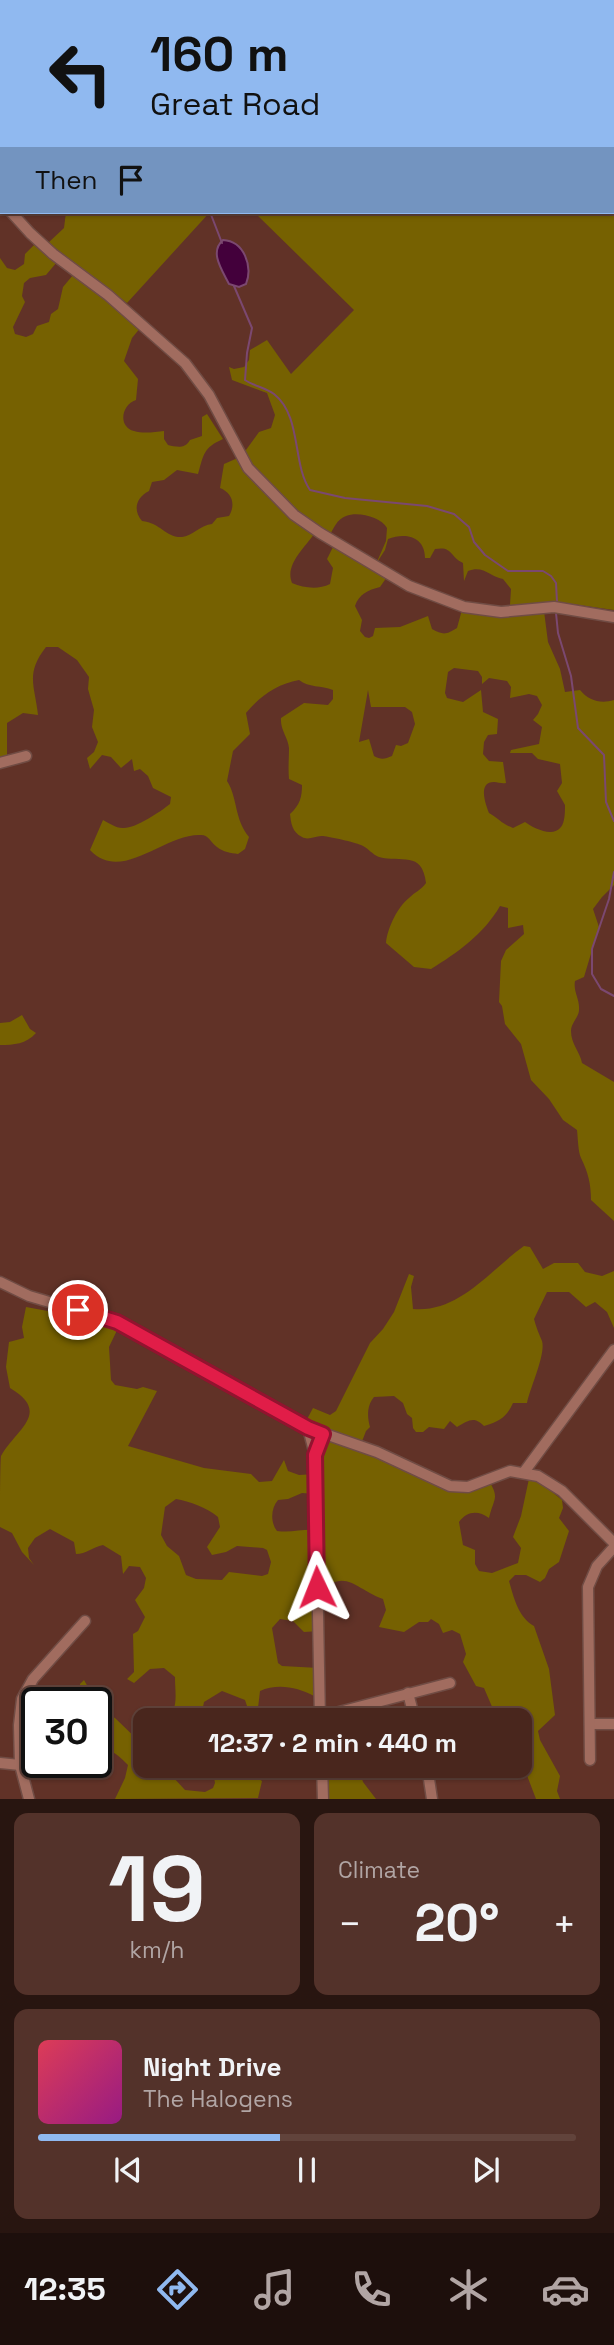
<!DOCTYPE html>
<meta charset="utf-8">
<style>
body{margin:0;font-family:"Space Grotesk",sans-serif;background:#53322a;color:#f1f3f6;height:100vh;display:flex;flex-direction:column;font-size:26px;white-space:nowrap}
*{box-sizing:border-box;margin:0}
p{font-size:23px;color:#b1a5a4}
.icon{flex:none;width:38px;height:38px;fill:none;stroke:currentColor;stroke-width:2;stroke-linecap:round;stroke-linejoin:round}
.map{position:relative;height:1799px;overflow:hidden}
.details{display:flex;flex-direction:column;gap:14px;padding:14px;background:#281510;flex:1}
.details>*{flex:none}
.guide{position:absolute;left:0px;top:0px;width:614px;height:214px;box-shadow:0 2px 5px #0004,0 0 0 2px #61433b;background:#90b9f0;color:#111;overflow:hidden}
.speed{position:absolute;left:21px;top:1687px;display:flex;gap:14px;font-size:35px;font-weight:700;text-align:center}
.speed>*{display:grid;place-content:center;width:91px;height:91px;border-radius:50%;background:#49261d;box-shadow:0 2px 5px #0004,0 0 0 2px #61433b;line-height:1}
.speed .limit{border:4px solid #111;border-radius:10px;background:#fff;color:#111}
.pin{position:absolute;display:grid;place-items:center;width:60px;height:60px;color:#fff;margin:-30px;border:4px solid #fff;border-radius:50%;box-shadow:0 2px 7px #0007}
.me{position:absolute;width:77px;margin:-38px;rotate:358deg;stroke-linejoin:round;filter:drop-shadow(0 0 5px #0008)}
.turn{display:flex;align-items:center;gap:24px;height:147px;padding:0 35px;font-size:32px}
.turn .icon{width:91px;height:91px;stroke-width:2.5}
.turn b{display:block;font-size:49px;line-height:60px}
.then{display:flex;align-items:center;height:66px;padding:0 35px;background:#0003;gap:14px;font-size:26px}
.big{font-size:52px;font-weight:600;line-height:1.1}
.details .widget{flex:1;display:flex;flex-direction:column;justify-content:center;gap:10px;min-width:0;padding:0 24px;border-radius:14px;background:#53322a}
.details .dial{align-items:center;gap:0}
.dial b{font-size:91px;line-height:1}
.song{display:flex;align-items:center;gap:21px}
.cover{width:84px;height:84px;border-radius:10px;background:linear-gradient(135deg,hsl(350 70% 55%),hsl(310 70% 35%))}
.played{height:7px;border-radius:4px;background:linear-gradient(90deg,#90b9f0 45%,#61433b 45%)}
.keys{display:flex;justify-content:space-around;direction:ltr}
.heat{display:flex;justify-content:space-between;align-items:center;font-size:38px;direction:ltr}
.details .tiles{flex:1;display:grid;gap:14px;grid-template-columns:1fr 1fr}
.widget:last-child{grid-column:span 2}
.trip{position:absolute;left:133px;top:1708px;width:399px;height:70px;border-radius:14px;background:#49261d;box-shadow:0 2px 5px #0004,0 0 0 2px #61433b;font-weight:600;line-height:70px;text-align:center}
.menu{display:flex;height:112px;justify-content:space-around;align-items:center;background:#1d0f0c;color:#b1a5a4}
.menu .icon{width:49px;height:49px}
.menu .on{color:#90b9f0}
.menu b{font-size:32px;color:#f1f3f6}
.map>svg:first-child{display:block}
</style>
<div class="map">
<svg width="614" height="1799" viewBox="0 0 614 1799">
<rect width="100%" height="100%" fill="#613227"/>
<!-- green -->
<g fill="#766101" fill-rule="evenodd">
<path d="M0,0h614v610l-49,-7 -55,2 1,-16 -8,-10c-13,-2 -19,-14 -35,-8l-4,10 -1,-18c-14,-7 -10,-17 -28,-14l-5,9h-5c0,-21 -19,-26 -37,-19l-3,11 -9,14 10,-23 1,-13c-6,-11 -29,-17 -41,-12 -9,3 -13,13 -17,21l-43,-33 -43,-50 16,-22 12,-4 4,-13 -8,-22 -35,-13 -3,-13 5,2 10,-2 5,-7 1,-10 17,-10 24,34 63,-64 -100,-98h358v-210h-610v86z"/>
<path d="M66,212h144l-83,91 -80,-59 17,-16z"/>
<path d="M36,243l21,19 -11,13 -16,3 -6,5 -2,13 3,6 -12,25 2,7 11,3 7,-3 4,-8 12,-4 2,-8 7,-5 5,-22 10,-12 68,52 -9,11 -8,23 14,18 -2,21c-15,5 -18,27 -2,31 9,3 21,1 30,0v8l4,6c9,2 17,4 22,-5l12,-4v-19l5,-3 16,25c-20,9 -19,15 -25,35l-21,-4 -13,10 -12,2 -3,9c-12,6 -17,18 -7,30 19,2 24,17 40,16 10,-1 19,-12 30,-13l5,-6 12,-2c7,-12 3,-23 -9,-28l4,-24 16,-7 76,74c-9,15 -32,33 -24,52 12,5 26,7 38,1l3,-16 -6,-9 7,-14 55,29 -9,13c-12,3 -21,7 -25,19l7,14 -2,11 5,6 4,1 4,-2 2,-8 25,-1 28,-11 4,13c11,6 14,6 25,-1l6,-22 81,5 4,31 12,27 5,23 15,-2c9,11 21,14 34,10v185l-12,12 -9,12 6,18 -15,50 -9,4c-2,11 5,18 4,29 0,7 -8,13 -8,21 0,13 9,21 11,32l32,19v139l-23,-21c0,-16 -3,-28 -10,-42 -3,-7 -3,-19 -4,-28l-14,-10 -14,-21 -18,-19 -10,-36 -16,-20 -3,-18 -3,-4 2,-41 5,-11 18,-16 -1,-9 -15,3v-20l-8,-2c-16,28 -43,47 -69,63l-17,-2 -28,-24c1,-14 12,-37 23,-45 6,-6 12,-8 17,-15 -4,-33 -25,-20 -47,-26 -6,-2 -11,-9 -18,-12 -7,-3 -30,-8 -38,-9 -7,-1 -14,5 -21,1 -10,-5 -11,-14 -12,-23 10,-9 12,-17 12,-29l-13,-6c-1,-11 0,-21 0,-31 -1,-11 -9,-18 -8,-30l23,-15 24,2 5,-6v-9c-12,-5 -24,-2 -34,-10 -22,4 -39,16 -53,33l4,21 -17,17 -6,30c11,17 7,38 22,56l-4,12 -7,5c-7,-1 -15,-2 -21,-7 -6,-4 -8,-12 -16,-12 -37,-2 -79,49 -111,15l13,-30c6,3 14,9 21,8 12,0 36,-16 46,-24l1,-7 -18,-9 -5,-12 -8,-7 -6,2 -2,-12 -11,9 -10,-11 -9,-2 -12,14 -3,-11 7,-6 4,-10 -6,-15 2,-17 -6,-21 1,-12 -12,-17 -19,-13h-12c-21,27 -11,39 -8,68l-15,-2 -16,10v33l-7,3v-501l7,10 8,2 9,-6 1,-10zM454,668l24,3 4,6v7l7,-6 18,3 4,6 -1,11 19,-4 8,2 5,9 -4,9 -5,6 9,7 -3,17 -28,6 -1,3h22l6,6 22,5 2,19 -5,8 8,14c0,7 0,17 -4,22 -8,11 -28,1 -36,-5l-12,6c-11,-4 -15,-10 -24,-15 -3,-8 -12,-31 5,-31 4,0 8,2 12,1l-3,-21 -14,-1 -6,-7 1,-12 4,-7 9,-1 1,-15 -15,-7 -2,-22 -18,12 -16,-4 -2,-5 3,-21zM368,690l3,17h34l7,5 3,12 -7,19 -7,3 -5,-1 -4,11c-7,3 -11,4 -18,0l-5,-17 -10,3z"/>
<path d="M22,1015l8,14 6,4c-10,11 -22,12 -36,12v-22l10,-1z"/>
<path d="M524,1246l6,1 13,22 11,-6h24l7,9 17,4 12,-5v57l-7,-16 -12,-10 -9,5 -17,-15h-22l-13,27c2,8 5,15 8,22 4,13 -12,47 -15,62h-14c-7,15 -13,18 -29,23 -10,-10 -15,-6 -27,1l-7,-6 -6,8 -15,-2 -6,5h-7l-3,-4 -1,-10 -5,-4 -4,-11 -9,-7 -20,1c-7,8 -7,20 -4,30l-4,4 -5,13 86,36 22,5 19,-6c12,20 6,18 1,39 -11,-8 -22,-7 -30,4l4,23 12,5v14l4,7 13,2 26,-10 3,-15 -8,-11 8,-21 9,-42 32,26 1,8 -4,10 10,13 -10,31 -10,7 -4,9 -5,4 -14,-7h-11l-6,6c5,17 9,36 25,45l15,43 6,46 -17,16 2,9 20,36 -3,15 3,8h-24l-16,-42v-37h-26l2,-4 -12,-28 -8,-2 -13,-24 3,-8 -6,-20 -8,-4 -9,3 -4,-9 -8,-5 -3,3h-9l-15,10 -25,-5 7,-17 -3,-11c-27,-9 -38,-33 -64,-5v37l-15,1 -11,-11 -13,-2 -8,9 6,35 4,3 37,2 2,26 -7,2c-16,-9 -37,-13 -54,-5l-2,17 2,5 4,1 1,6h-23l6,-11 -3,-9 -23,-9 -18,11 -1,5 7,13h-49c19,-6 14,-24 14,-43l-11,-9 -14,1 -16,14 -7,-4 7,-7 -1,-38 5,-3 7,-14 -10,-17 9,-12 2,-10 -6,-11 -11,-1 -6,8 -2,-18 -18,-11c-10,2 -17,9 -27,9l-2,-12 -24,-13 -15,9 -7,10 1,10 5,7 -12,-13 -10,-19 -12,-6c0,-12 0,-64 1,-71 15,-27 51,-43 9,-68l-4,-21 3,-25 15,-4 -2,-11 4,-20 27,5 8,-2 59,14 -11,23 2,33 4,5 22,4 6,-2 14,4 -29,55 76,22 47,6 8,8 13,-1 12,-21 4,11 11,4 17,-1 -11,-51 8,-15 17,7 6,-4 34,-68 13,-14 11,-17 15,-38 5,2 -3,11 2,22c46,4 76,-38 111,-63zM302,1493l14,1v36c-14,-1 -25,3 -39,1 -7,-9 -6,-23 1,-31l10,-1zM176,1499c13,2 32,9 42,18l2,10 -13,20 5,8 14,-3 11,-6 26,2 4,2 4,12 -3,12 -6,2 -33,-4 -7,8 -26,-1 -10,-4 -7,-19 -12,-10 -6,-11 4,-28z"/>
<path d="M84,1680l17,30 14,8 27,26 3,10v12h8l6,5 14,6 12,13 20,2 8,-4 2,-5 -3,-17h44c-1,7 -1,11 6,15l-4,17 -143,1 10,-21 3,-13c-10,-10 -17,-18 -32,-14v-48h-17l1,-19z"/>
<path d="M322,1766h36l5,16 13,17h-53z"/>
</g>
<!-- water -->
<path fill="#43003b" stroke="#7b4870" stroke-width="2" d="M223,240c21,1 30,26 23,44l-7,3 -10,-3c-7,-14 -20,-32 -6,-44z"/>
<g fill="none" stroke-linecap="round" stroke-linejoin="round">
<!-- stream -->
<g stroke="#7b4870" stroke-width="2">
<path d="M138,0v2"/>
<path d="M210,212l12,31"/>
<path d="M234,286l18,42 -5,25 -2,27c9,6 21,8 29,14 28,22 18,70 36,96l35,8 82,8 27,8 15,13 5,15 11,13 23,16h35l8,5 5,7 1,19"/>
<path d="M556,613l2,20 13,43 7,52 26,27 2,47 8,19"/>
<path d="M614,872l-5,27 -17,50v25l9,15 13,7"/>
</g>
<!-- minor casing -->
<g stroke="#704c44" stroke-width="13">
<g id="minor">
<path d="M0,196l2,2"/>
<path d="M11,212l19,21 23,21 55,41 77,68 24,32 39,73 46,47 26,18 89,53 55,21 37,5 53,-5 60,10"/>
<path d="M0,763l26,-7"/>
<path d="M0,1282l29,14 88,26 191,106 69,24 73,34 18,1 42,-16 28,5 24,15 52,52"/>
<path d="M308,1428l7,27 8,-21"/>
<path d="M315,1455l5,265"/>
<path d="M524,1472l90,-122"/>
<path d="M408,1693l7,27"/>
<path d="M320,1717l130,-34"/>
<path d="M590,1724h24"/>
<path d="M590,1760l-2,-173 9,-21 17,-19"/>
<path d="M0,1763l20,2"/>
<path d="M322,1766l1,33"/>
<path d="M427,1766l5,33"/>
<path d="M29,1799l-9,-34 -1,-40 3,-26 11,-20 52,-58"/>
</g>
</g>
<!-- minor -->
<use href="#minor" stroke="#a16c5f" stroke-width="10"/>
</g>
<g fill="none" stroke-linecap="round" stroke-linejoin="round">
<!-- route casing -->
<g stroke="#92132f" stroke-width="18">
<path id="route" d="M78,1310l39,12 191,106 15,6 -8,21 2,132"/>
</g>
<!-- route -->
<use href="#route" stroke="#e11d48" stroke-width="12"/>
</g>
</svg>
<div class="speed"><div class="limit">30</div></div>
<div class="pin" style="left:78px;top:1310px;background:#d93025"><svg class="icon" aria-label="arrive" viewBox="0 0 24 24"><path d="M6 21V4h12l-3 4 3 4H6"/></svg></div>
<svg class="me" style="left:317px;top:1587px" viewBox="-20 -20 40 40"><path d="M0-17L14 15 0 8-14 15z" fill="#e11d48" stroke="#fff" stroke-width="4"/></svg>
<div class="trip">12:37 · 2 min · 440 m</div>
<div class="guide">
<div class="turn"><svg class="icon" aria-label="left" viewBox="0 0 24 24"><path d="M17 20v-9H6M10 6l-5 5 5 5"/></svg><div><b>160 m</b>Great Road</div></div>
<div class="then">Then<svg class="icon" aria-label="arrive" viewBox="0 0 24 24"><path d="M6 21V4h12l-3 4 3 4H6"/></svg></div>
</div>
</div>
<section class="details">
<div class="tiles">
<div class="widget dial"><b>19</b><p>km/h</p></div>
<div class="widget"><p>Climate</p>
<div class="heat"><a>−</a><b class="big">20°</b><a>+</a></div>
</div>
<div class="widget">
<div class="song"><i class="cover"></i><div><b>Night Drive</b><p>The Halogens</p></div></div>
<div class="played"></div>
<div class="keys"><svg class="icon" aria-label="previous" viewBox="0 0 24 24"><path d="M18 5L8 12l10 7zM5 5v14"/></svg><svg class="icon" aria-label="pause" viewBox="0 0 24 24"><path d="M8 5v14M16 5v14"/></svg><svg class="icon" aria-label="next" viewBox="0 0 24 24"><path d="M6 5l10 7-10 7zM19 5v14"/></svg></div>
</div>
</div>
</section>
<nav class="menu">
<b>12:35</b>
<svg class="icon on" aria-label="directions" viewBox="0 0 24 24"><path d="M12 3l9 9-9 9-9-9zM9 14v-3h6M13 9l2 2-2 2"/></svg>
<svg class="icon" aria-label="music" viewBox="0 0 24 24"><path d="M9 18V5l10-2v13"/><circle cx="6" cy="18" r="3"/><circle cx="16" cy="16" r="3"/></svg>
<svg class="icon" aria-label="phone" viewBox="0 0 24 24"><path d="M5 4h4l2 5-3 2q2 4 5 5l2-3 5 2v4C11 20 4 13 5 4z"/></svg>
<svg class="icon" aria-label="climate" viewBox="0 0 24 24"><path d="M12 3v18M4 7l16 10M4 17L20 7"/></svg>
<svg class="icon" aria-label="car" viewBox="0 0 24 24"><path d="M5 17H2v-5l4-1 3-4h7l3 4 3 1v5h-3M9 17h6M6 11h13"/><circle cx="7" cy="17" r="2"/><circle cx="17" cy="17" r="2"/></svg>
</nav>
